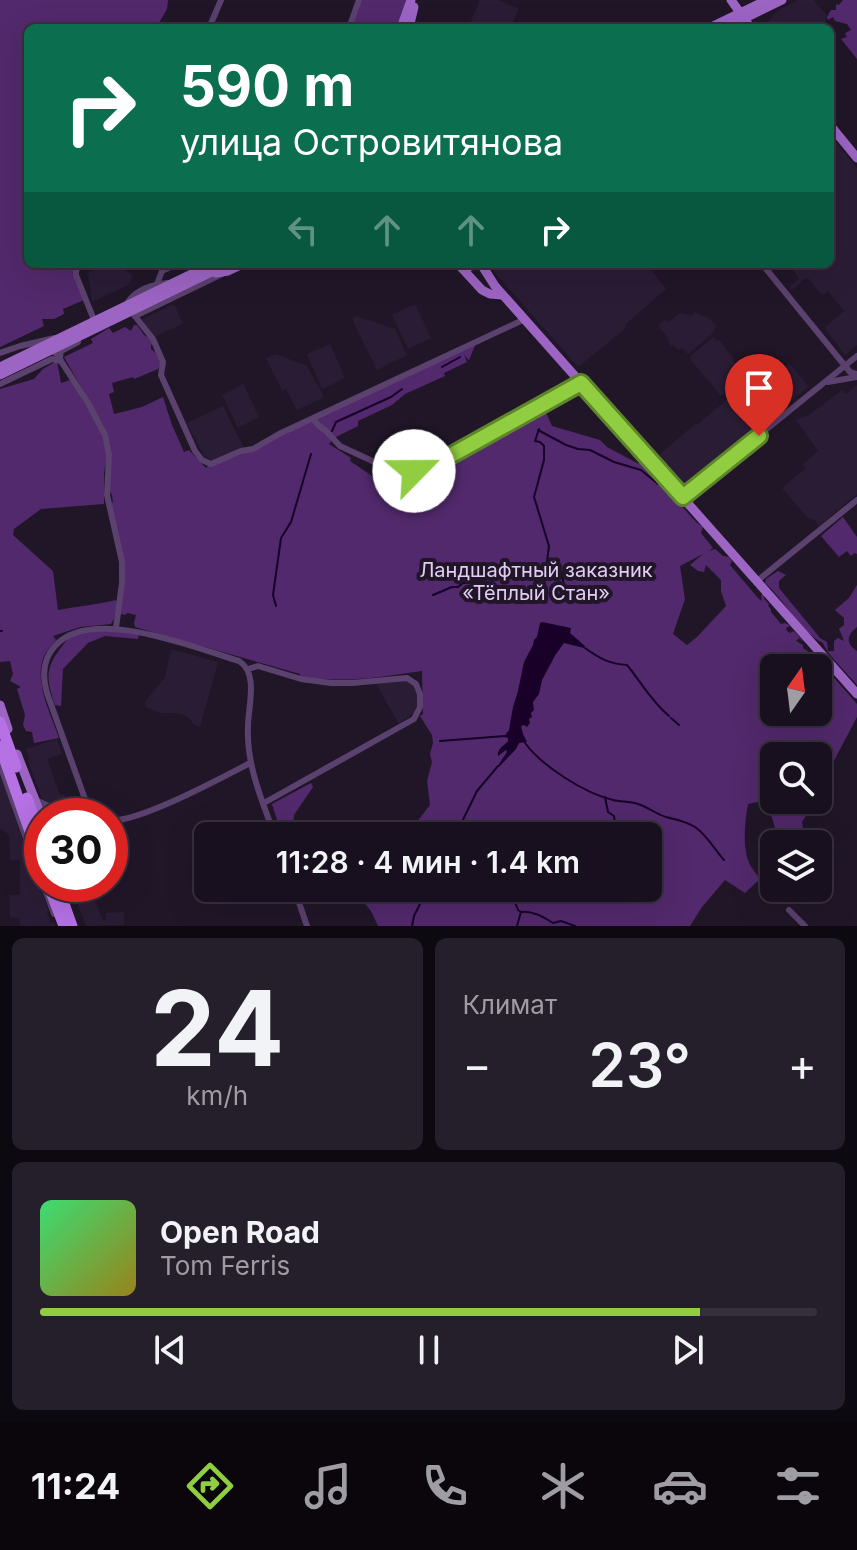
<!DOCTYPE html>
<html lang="ru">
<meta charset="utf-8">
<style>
body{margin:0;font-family:Inter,sans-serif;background:#251e2b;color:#f1f3f6;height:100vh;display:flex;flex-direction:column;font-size:30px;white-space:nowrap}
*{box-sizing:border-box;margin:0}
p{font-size:26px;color:#9f9da4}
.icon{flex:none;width:44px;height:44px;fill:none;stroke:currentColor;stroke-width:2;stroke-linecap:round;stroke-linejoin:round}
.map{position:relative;height:926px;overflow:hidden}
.drawer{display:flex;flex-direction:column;gap:12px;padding:12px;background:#0d0910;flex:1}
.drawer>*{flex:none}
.banner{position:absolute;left:24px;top:24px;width:810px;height:244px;border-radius:12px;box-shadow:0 8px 32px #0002,0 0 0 2px #36303c;background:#0b6e4f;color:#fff;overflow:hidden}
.needle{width:52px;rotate:14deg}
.buttons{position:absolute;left:760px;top:654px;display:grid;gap:16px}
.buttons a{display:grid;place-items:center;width:72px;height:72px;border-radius:12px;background:#18101e;box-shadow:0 8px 32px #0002,0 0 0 2px #36303c;font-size:40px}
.speed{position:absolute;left:24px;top:798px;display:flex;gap:16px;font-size:40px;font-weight:700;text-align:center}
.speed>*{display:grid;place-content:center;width:104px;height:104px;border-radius:50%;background:#18101e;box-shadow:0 8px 32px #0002,0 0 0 2px #36303c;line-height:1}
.speed .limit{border:12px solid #d22;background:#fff;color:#111}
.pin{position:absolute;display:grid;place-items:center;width:68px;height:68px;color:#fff;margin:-82px -34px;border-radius:50% 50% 50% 0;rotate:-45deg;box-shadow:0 0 8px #0007}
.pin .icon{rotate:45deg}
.me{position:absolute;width:88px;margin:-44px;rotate:67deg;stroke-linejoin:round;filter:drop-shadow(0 0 6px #0008)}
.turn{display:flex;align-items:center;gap:28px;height:168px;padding:0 24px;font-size:36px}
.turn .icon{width:104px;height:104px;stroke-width:2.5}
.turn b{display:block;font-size:56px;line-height:68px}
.lanes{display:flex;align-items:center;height:76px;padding:0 24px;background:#0003;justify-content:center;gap:40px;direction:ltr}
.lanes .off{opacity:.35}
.big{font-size:60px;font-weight:600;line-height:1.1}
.drawer .widget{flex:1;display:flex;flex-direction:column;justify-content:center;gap:12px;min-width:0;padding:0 28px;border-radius:12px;background:#251e2b}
.drawer .dial{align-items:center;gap:0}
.dial b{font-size:104px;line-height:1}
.song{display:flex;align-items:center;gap:24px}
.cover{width:96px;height:96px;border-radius:12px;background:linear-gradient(135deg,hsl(140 70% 55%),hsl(50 70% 35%))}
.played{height:8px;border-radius:4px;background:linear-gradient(90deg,#91cd40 85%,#36303c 85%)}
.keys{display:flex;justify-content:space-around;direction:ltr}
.heat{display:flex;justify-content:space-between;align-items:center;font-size:44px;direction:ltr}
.drawer .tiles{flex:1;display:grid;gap:12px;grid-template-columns:1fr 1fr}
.widget:last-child{grid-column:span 2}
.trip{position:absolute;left:194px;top:822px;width:468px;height:80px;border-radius:12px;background:#18101e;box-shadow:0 8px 32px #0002,0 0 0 2px #36303c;font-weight:600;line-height:80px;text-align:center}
.tab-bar{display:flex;height:128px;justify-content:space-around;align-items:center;background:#0a060c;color:#9f9da4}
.tab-bar .icon{width:56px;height:56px}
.tab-bar .on{color:#91cd40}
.tab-bar b{font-size:36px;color:#f1f3f6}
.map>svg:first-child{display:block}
</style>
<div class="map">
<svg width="857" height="926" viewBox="0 0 857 926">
<rect width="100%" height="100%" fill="#201628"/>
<!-- built -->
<g fill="#2a1c35">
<path d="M480,0h18l21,9 -9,19h-42z"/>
<path d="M798,0h15l13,14v7l-9,7 -2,-3 -5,3h-47l14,-17z"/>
<path d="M830,135l27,33v177l-12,10 -20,-27 19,-17 -16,-20 -6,4 -14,-17 -4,1 -12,11 -2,-3 9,-9 -11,-14h42z"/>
<path d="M96,264h18l3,5 4,-2 12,9 -5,9 -36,17 -4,-29 9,-5z"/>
<path d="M491,264h156l19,25 -41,36 1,3 -48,39 -89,-101z"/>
<path d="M174,304l9,20 -29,13 -13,-17z"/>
<path d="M415,304l16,34 -23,11 -16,-34z"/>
<path d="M695,312l15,7 6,7 -4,8 -24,20 -6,-6 -3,2 -6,-5 -2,1 -5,-11 -8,-9 7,-6 3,3 12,-10 11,2z"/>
<path d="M356,316l39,13 12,26 -30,15 -25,-51z"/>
<path d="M713,337l4,4 2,-1 15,19 -1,2 7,7v3l-14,11 -1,10 -4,4 -30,-36v-4z"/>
<path d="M330,344l15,34 -23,11 -15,-35z"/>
<path d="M276,354l31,12 17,31 -27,13 -11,-21 -4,2 -16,-33z"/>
<path d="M789,363l19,23 -1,2 -23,19 2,2 -101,82 -30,-33 40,-34 2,1 39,-33 -6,-8 20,-16 11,13h5z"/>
<path d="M243,384l16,33 -21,11 -16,-33z"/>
<path d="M857,385v109l-38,32 -5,-7 -7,-2 -25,-29 24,-20 -4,-3 16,-14 -22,-31 13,-5 33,-25 4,4z"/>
<path d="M223,406l21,42 -29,14 -11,-6 -17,-33z"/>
<path d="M171,649l47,13 -18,65 -6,-2 -5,-7 -9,-5h-19l-15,-6 -1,-5 20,-25z"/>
<path d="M405,680l10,7 2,5v14l-3,7 -15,11 -23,-40z"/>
<path d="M57,739l5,15 -15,5 13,36 4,-1 4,12 -2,3 -6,2 -17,-9 -15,-41 2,-1 -4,-11z"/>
<path d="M0,776l7,14 22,70h2l18,52 -2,1 4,10 3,-1 2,4h-36v-8l-10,-1 -1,-22h11v-28l-1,-7h-9l-1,-25 -9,-7z"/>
<path d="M70,884h18l15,37 3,-1v-7l18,-1v13l-38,1z"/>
</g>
<!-- green -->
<g fill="#52296c" fill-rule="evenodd">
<path d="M0,0h168l-1,9 -11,19h-128v236h48l-3,6 11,30 -21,9 1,5 -10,5h-12l2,7 -44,21z"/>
<path d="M362,0h45l-10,28h-45z"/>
<path d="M843,0h14v59l-16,-20 6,-2 -2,-4 6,-3 -4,-6 -12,-3 -2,-4 -5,3 -1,-3 4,-7h5v-6l3,1z"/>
<path d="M134,325h3l8,11 5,1 3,7 -2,1v4l5,4 5,10 -3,6 -24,10 -1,-2 -21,6 2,9 -5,2 5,20 28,-7 21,-10 9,28 12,27 5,-2 17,18 3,-3 62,-25 203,-96 1,2 -6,14 -5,-5 3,7 -23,11 1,3 -40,18 -13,11 -34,16v5l-24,12 -5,6 22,14 -1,3 49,33 62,-39 83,-47 8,18 48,14 7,7 30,16 6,1 53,58 7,5 -2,6 12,15 -4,3 6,-2 8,7 6,1 3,4 -2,4 28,33 4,3 -1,-6 3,-1v5l5,5 -1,2 3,3v3l10,12 4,-1 4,2v2h-2l-1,3 4,3 4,-2 11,12 -6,-5 -3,3 7,4v3l7,5 8,15h-44v44h44v-44l5,7 5,-4 29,33v13l-39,74v-35h-44v44h42l-14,22 1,8 -3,4 -5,-2v7l-5,5h-10l-11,-36 -7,-7 -14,3c-3,18 -7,48 4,64 2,4 6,7 8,11l-15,14 -20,-13 -23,27 -12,19h-312l-7,-15 -7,-9 -10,-1 -2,-4 -4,6 -10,-3 1,-4 15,-6 27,8 11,-10 18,2 2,-2h236v-52h-242l24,-31 -3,-24 5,-19 -2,-8 3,-11 -1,-8 -12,-19 3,-2 -1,-43c-42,6 -78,13 -122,5v-2l-165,-47 -1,-4 2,-8 -9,-2 -2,2 -4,-1 -1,-5 5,-45 -9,-32 -5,-29 2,-1 -1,-7 -2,-3 -3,-56 -4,-11 -39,-68 29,-14 -2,-4 18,-11 4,5 12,-6 6,4zM703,554l-13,11 8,6 6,1 2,-7 15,15v11l5,15 -29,31 -10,8 -14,-11 12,-35 -5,-33z"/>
<path d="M57,361l4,22 9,-3 4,4 28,50 5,21 -3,18v31l-63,5 -27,20 -1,6 40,36 5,39c20,-4 38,-5 58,-10l1,2 -3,17 -3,5 -31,3 -27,9 3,4c-6,7 -12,13 -14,22 -6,24 9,53 17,76l-25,5 -2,-11 -6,-1 -3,-6 2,-10 -8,-26 4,-2 -11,-6 3,-7 -3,-13 -10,1v-273l34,-10 9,-10z"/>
<path d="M843,517l14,20v17l-3,-1 -3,3 -4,-5 -8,6 -18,-21z"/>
<path d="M778,571l8,4 -7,6v7l41,50 7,4 1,9h6v-10l4,-3 6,3 -5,-12 5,-4v-7l-9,-8 14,-12 8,-13v42c-10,8 -12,16 0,24v34c-8,-10 -31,-32 -34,-42 -23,-11 -38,-43 -58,-60l1,-4z"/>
<path d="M108,629l31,5 -1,5 -33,-3 -17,7 -25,26 -2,37 -6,-1c-12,-35 -7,-41 15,-69z"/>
<path d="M311,783l2,4 -19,28 -2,21h-10l-10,-32z"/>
</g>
<!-- water -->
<path fill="#180029" d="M542,622l29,6 -1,5 15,13 -1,2 -20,-5 -8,11 -14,26 -3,14 -6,8 1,8 -3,3 1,4 -3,2 1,4 -3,4 -3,-2 -3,1 2,8 4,8 -8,1 -3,6 -17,18h-2l10,-15 -1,-2 -8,6c-1,-8 6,-10 10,-15v-3l-4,-1 5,-7 4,-23 5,-16 6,-29 9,-17 1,-5 3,-3 3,-14z"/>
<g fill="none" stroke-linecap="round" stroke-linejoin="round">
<!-- stream -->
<g stroke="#180029" stroke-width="2">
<path d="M442,367l18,-10"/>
<path d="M539,429l-4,12 5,1 4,4v14l-10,37 15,49 -2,15 15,14 2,11"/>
<path d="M538,430l28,15 12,4 12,1 24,12 27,8 17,14"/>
<path d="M332,431l4,-9 55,-25 11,-8"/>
<path d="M560,573l15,-4 18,6"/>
<path d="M433,595l19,-8h6l5,-4h8l9,-4v-5l33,-2 16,-9 13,5"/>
<path d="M276,606l-3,-11 8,-57 10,-16 20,-68"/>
<path d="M0,631h2"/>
<path d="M585,648c14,10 24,16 42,17 14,17 24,36 42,51"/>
<path d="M671,718l8,7"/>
<path d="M440,741l65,-5"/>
<path d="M525,743c17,23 59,50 88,57 8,2 17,1 25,4 10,3 18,10 28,13 11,3 19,4 29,10 12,8 20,23 29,33"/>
<path d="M605,797l3,15 6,4 3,20"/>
<path d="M455,836l22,-45 21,-25"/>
<path d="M486,888c12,6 29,8 32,22l3,2c11,-2 23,5 32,11l8,-2 14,5"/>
<path d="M412,926l2,-10 14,-28"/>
<path d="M517,926l4,-14"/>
</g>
<!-- minor -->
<g stroke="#5b416e" stroke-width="6">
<path d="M209,28l12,-28"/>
<path d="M349,28l10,-28"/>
<path d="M81,264l-5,6v5l18,45"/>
<path d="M762,264l88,108 7,2"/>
<path d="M157,284l5,-13 14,-7"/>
<path d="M128,302c9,-13 24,-17 39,-19"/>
<path d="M130,310l23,29 10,23 -2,13 34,76 7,9 9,4 30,-13 12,-2 26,-15 246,-115"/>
<path d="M135,316l87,-42"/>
<path d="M49,351l6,1 6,9 27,42 17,32 4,20 -2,40 15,67v21l-6,45"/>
<path d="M0,353l20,-7 35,-8"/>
<path d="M60,357l1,-6 17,-9"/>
<path d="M828,382l29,-5"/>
<path d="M0,384l52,-25 9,2"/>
<path d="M313,419l5,6 8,6 14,15 43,20 23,5 15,-1 11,-4 149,-83"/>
<path d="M683,497l174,-141"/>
<path d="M757,581l100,-81"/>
<path d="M248,669l10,-3 43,13 30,4h21l55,-5 9,6 4,10v13l-6,12 -150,84"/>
<path d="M0,765l42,118"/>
<path d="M36,800l33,16"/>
<path d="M76,816l12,-12"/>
<path d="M99,816l-7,-6 -7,-11 -38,-106c-5,-17 -4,-34 8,-47 36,-41 140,2 184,15 20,12 9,46 9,65 -2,38 14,75 27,110"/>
<path d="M110,820c26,4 113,-43 140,-57"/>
<path d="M44,887l10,27"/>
<path d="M294,888l13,38"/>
<path d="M789,910l16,16"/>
</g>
<!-- major -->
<g stroke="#9c64c3" stroke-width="9">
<path d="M731,0l20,28"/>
<path d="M401,28l10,-28"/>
<path d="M409,28l5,-21"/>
<path d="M709,28l58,-28"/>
<path d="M725,28l57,-28"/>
<path d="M830,125l27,33"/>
<path d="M458,264l24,26 8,4 12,1"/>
<path d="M460,264l9,3 5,-3"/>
<path d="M481,264l14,22 362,408"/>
<path d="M216,273l12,-2 15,-7"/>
<path d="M0,367l212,-103"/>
<path d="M0,375l228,-111"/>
<path d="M0,705l8,24"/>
<path d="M17,754l25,64"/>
</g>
<!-- highway -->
<g stroke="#b671e5" stroke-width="11">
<path d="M0,722l16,45"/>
<path d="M0,746l42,120"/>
<path d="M27,798l15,42"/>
<path d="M48,884l16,42"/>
<path d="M57,884l15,42"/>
</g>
</g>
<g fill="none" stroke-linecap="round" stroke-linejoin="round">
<!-- route casing -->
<g stroke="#5e852a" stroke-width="20">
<path id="route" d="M414,471l18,-5 149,-83 102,114 76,-61"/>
</g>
<!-- route -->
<use href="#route" stroke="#91cd40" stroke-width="14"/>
</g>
<g text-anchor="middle" stroke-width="8" stroke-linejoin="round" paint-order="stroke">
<!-- park labels -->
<g font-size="20" fill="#e2ccf3" stroke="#201628">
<text x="536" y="577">Ландшафтный заказник<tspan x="536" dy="23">«Тёплый Стан»</tspan></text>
</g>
</g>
</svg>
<div class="buttons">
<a><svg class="needle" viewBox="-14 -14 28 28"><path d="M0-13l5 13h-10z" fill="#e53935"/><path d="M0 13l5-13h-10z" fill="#9f9da4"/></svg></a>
<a><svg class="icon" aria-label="search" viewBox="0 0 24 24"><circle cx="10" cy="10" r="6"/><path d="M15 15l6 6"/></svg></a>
<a><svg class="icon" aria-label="layers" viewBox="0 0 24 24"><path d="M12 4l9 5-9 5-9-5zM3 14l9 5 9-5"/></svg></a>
</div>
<div class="speed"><div class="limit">30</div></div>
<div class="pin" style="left:759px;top:436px;background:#d93025"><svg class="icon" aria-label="arrive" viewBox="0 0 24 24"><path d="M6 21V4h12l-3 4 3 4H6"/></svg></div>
<svg class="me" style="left:414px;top:471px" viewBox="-20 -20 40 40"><circle r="19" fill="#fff"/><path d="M0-13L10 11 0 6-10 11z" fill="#91cd40"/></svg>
<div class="trip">11:28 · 4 мин · 1.4 km</div>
<div class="banner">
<div class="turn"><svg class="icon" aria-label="right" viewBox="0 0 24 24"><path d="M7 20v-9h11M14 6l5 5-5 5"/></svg><div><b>590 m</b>улица Островитянова</div></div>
<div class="lanes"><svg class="icon off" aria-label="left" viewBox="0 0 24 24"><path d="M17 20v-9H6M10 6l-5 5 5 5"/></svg><svg class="icon off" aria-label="ahead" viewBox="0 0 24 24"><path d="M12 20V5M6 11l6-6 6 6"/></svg><svg class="icon off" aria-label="ahead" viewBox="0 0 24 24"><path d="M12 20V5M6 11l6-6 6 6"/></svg><svg class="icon" aria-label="right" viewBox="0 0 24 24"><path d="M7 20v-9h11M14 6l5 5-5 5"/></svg></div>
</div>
</div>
<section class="drawer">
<div class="tiles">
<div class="widget dial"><b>24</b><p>km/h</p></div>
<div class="widget"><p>Климат</p>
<div class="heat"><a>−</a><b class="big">23°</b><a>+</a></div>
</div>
<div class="widget">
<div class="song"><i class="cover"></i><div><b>Open Road</b><p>Tom Ferris</p></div></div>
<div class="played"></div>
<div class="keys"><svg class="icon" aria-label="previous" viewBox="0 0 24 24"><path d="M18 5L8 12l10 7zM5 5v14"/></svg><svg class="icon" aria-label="pause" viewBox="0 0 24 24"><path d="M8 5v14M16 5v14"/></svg><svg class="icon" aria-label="next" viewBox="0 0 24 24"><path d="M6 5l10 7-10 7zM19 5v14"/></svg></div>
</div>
</div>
</section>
<nav class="tab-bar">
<b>11:24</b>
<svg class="icon on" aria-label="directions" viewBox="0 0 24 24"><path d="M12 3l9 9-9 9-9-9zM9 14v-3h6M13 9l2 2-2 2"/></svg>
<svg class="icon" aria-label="music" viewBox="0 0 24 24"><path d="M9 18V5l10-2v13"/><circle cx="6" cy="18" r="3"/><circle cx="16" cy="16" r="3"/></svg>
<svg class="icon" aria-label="phone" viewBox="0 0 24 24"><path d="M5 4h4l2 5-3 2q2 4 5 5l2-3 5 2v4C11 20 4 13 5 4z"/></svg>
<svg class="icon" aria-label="climate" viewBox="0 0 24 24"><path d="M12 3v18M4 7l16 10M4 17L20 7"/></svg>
<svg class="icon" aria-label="car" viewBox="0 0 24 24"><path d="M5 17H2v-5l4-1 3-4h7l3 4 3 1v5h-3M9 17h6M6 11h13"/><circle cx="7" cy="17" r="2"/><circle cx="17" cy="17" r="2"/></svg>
<svg class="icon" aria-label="filters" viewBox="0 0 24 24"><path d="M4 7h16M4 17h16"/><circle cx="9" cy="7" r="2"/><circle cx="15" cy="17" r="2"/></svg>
</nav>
